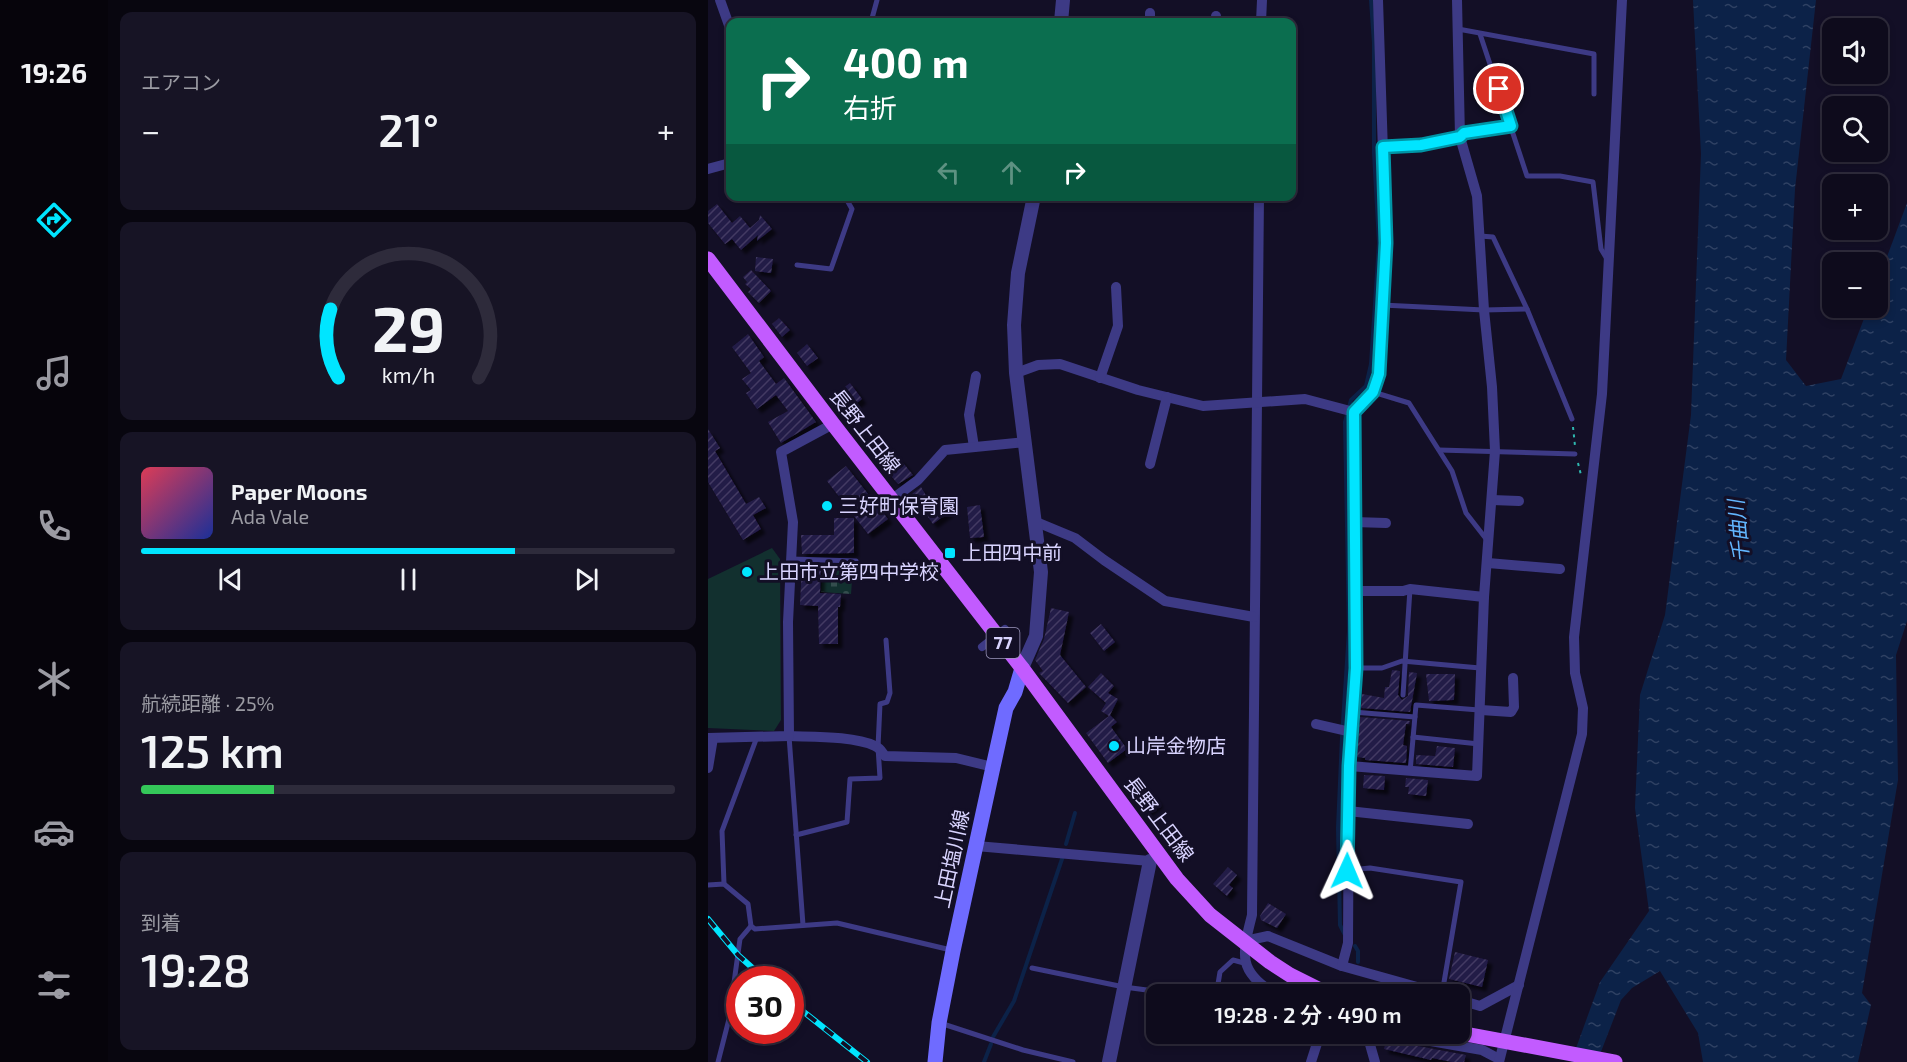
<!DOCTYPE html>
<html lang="ja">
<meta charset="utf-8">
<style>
body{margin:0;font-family:"Exo 2","Noto Sans JP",sans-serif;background:#171425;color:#f1f3f6;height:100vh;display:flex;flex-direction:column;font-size:22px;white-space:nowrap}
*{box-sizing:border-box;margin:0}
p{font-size:20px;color:#9b9ba3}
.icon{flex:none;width:33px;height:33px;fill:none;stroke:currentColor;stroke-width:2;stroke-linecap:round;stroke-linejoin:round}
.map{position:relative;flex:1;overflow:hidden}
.panel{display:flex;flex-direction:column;gap:12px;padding:12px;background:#08060f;width:600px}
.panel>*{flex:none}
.top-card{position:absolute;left:18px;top:18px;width:570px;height:183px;border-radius:12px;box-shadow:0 3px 9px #0003,0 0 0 2px #2e2b3b;background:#0b6e4f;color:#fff;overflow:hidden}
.fabs{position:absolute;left:1114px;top:18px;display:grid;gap:12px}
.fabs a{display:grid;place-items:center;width:66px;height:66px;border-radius:12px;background:#0e0b1c;box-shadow:0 3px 9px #0003,0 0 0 2px #2e2b3b;font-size:30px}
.speed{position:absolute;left:18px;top:966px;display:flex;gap:12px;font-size:30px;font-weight:700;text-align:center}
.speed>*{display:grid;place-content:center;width:78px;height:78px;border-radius:50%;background:#0e0b1c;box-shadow:0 3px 9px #0003,0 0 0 2px #2e2b3b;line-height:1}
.speed .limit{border:9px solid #d22;background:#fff;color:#111}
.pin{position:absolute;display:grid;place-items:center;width:51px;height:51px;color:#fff;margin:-26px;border:3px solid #fff;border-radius:50%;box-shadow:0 2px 6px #0007}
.me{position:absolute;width:66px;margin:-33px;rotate:1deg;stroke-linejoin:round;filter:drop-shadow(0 0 4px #0008)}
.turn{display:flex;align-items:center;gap:21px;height:126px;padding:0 18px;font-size:27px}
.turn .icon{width:78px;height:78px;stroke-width:2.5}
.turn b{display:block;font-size:42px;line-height:51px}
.lanes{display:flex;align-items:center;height:57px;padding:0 18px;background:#0003;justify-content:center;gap:30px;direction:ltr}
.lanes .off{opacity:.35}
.big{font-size:45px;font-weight:600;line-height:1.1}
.panel .tile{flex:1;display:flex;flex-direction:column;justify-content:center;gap:9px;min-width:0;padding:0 21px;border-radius:12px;background:#171425}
.panel .dial{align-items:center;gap:0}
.dial svg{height:156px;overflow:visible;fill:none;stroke:#2e2b3b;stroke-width:7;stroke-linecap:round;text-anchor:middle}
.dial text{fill:#f1f3f6;stroke:none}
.song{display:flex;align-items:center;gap:18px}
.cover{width:72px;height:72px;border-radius:9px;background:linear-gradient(135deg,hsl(350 70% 55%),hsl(230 70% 35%))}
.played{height:6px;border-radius:3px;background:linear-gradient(90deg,#00e5ff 70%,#2e2b3b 70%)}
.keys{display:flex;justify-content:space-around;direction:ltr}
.heat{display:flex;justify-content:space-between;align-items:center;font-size:33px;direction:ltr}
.charge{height:9px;border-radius:4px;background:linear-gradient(90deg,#34c759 25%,#2e2b3b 0)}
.trip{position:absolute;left:438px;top:984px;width:324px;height:60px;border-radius:12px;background:#0e0b1c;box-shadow:0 3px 9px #0003,0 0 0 2px #2e2b3b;font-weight:600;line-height:60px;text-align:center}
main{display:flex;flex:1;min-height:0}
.dock{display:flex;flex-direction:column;width:108px;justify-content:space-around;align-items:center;background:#06040b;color:#9b9ba3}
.dock .icon{width:42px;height:42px}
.dock .on{color:#00e5ff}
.dock b{font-size:27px;color:#f1f3f6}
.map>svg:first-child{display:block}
</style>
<main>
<nav class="dock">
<b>19:26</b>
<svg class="icon on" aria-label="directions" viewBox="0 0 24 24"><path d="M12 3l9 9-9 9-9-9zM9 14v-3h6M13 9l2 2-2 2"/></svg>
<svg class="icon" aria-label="music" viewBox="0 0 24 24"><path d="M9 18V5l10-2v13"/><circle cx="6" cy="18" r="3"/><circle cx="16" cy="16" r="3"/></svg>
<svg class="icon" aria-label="phone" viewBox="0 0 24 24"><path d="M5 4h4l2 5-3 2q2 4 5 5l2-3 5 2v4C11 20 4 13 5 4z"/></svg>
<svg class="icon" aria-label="climate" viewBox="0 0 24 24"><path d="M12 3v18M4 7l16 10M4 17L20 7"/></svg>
<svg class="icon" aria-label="car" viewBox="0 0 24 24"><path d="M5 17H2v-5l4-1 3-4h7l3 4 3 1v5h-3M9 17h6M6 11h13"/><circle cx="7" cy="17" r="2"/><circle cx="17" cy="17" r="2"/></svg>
<svg class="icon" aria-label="filters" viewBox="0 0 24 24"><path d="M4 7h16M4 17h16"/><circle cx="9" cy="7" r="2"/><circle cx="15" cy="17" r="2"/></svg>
</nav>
<section class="panel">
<div class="tile"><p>エアコン</p>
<div class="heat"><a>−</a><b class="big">21°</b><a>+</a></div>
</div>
<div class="tile dial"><svg viewBox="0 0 100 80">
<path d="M14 69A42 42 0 1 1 86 69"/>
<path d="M14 69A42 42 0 0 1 10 34" stroke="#00e5ff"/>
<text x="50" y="56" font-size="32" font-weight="700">29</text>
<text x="50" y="72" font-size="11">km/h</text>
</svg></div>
<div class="tile">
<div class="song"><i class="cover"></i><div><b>Paper Moons</b><p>Ada Vale</p></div></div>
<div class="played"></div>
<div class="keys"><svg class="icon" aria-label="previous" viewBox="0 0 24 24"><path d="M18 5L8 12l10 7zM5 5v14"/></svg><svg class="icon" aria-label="pause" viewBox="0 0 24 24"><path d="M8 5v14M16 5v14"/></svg><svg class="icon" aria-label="next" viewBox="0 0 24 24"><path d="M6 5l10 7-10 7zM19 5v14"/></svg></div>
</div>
<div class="tile"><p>航続距離 · 25%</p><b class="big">125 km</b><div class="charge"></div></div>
<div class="tile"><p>到着</p><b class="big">19:28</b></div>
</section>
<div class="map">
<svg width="1199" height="1062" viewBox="0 0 1199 1062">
<defs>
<pattern id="cemetery-stones" width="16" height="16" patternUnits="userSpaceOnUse" patternTransform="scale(1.5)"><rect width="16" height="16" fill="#12302f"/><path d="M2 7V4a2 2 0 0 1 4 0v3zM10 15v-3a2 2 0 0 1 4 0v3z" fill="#344d4e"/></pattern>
<pattern id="water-ripples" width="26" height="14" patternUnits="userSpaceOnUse" patternTransform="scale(1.5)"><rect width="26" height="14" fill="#0c2248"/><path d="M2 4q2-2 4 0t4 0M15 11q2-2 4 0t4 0" fill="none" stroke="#2f4163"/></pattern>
<pattern id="building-hatch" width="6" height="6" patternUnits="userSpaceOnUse" patternTransform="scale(1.5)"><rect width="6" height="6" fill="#241b47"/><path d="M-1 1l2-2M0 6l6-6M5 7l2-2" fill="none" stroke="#433b63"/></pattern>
<filter id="shadow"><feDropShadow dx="4.5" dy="4.5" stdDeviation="1.5" flood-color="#0009"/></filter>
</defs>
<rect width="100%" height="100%" fill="#130f26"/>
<!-- cemetery -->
<path fill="url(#cemetery-stones)" d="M115,564l30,2 -2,28 -30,-2z"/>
<!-- park -->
<path fill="#12302f" d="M64,548l8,11 1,161 -7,11 -66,-3v-149z"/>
<!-- water -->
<path fill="url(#water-ripples)" d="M985,0h123l-21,189 -9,171 20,26 35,-7 27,-71h10v-27l29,-78v418l-11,34 2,125 -36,213 9,12 -13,57h-155l-5,-29 -38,-62 -28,17 -11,12 -24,62h-26l29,-80 49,-71 -14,-103 5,-113 25,-80 26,-200 10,-261z"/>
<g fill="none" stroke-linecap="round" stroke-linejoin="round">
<!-- stream -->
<g stroke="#0c2248" stroke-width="4">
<path d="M358,844l9,-31"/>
<path d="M636,933l-4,-8 -2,-97 4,-91 7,-106 -4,-209 6,-22 15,-14 5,-22 8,-121 -5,-90v-110l-3,-43"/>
<path d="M647,946l3,5v11"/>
<path d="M285,1037l21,-36 49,-145"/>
<path d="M276,1062l7,-18"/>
</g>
</g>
<!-- building -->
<g fill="url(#building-hatch)" filter="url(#shadow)">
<path d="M9,204l15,19 8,-7 10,12 9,-8 1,-5 12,14 -15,12 1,-6 -17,15 -9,-11 -7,5 -17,-21v-12z"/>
<path d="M48,257l17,2 -2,14 -16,-2z"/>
<path d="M43,270l20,21 -12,12 -11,-11 3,-3 -6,-5 2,-2 -4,-5z"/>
<path d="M71,318l11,12 -8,7 -10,-13z"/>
<path d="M40,334l16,23 -5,4 17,23 8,-6 32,44 -35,21 -13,-21 20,-11 -12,-16 -19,14 -11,-16 5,-3 -9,-11 9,-6 -19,-26z"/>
<path d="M99,344l11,14 -11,8 -10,-13z"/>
<path d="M142,383l12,16 -15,12 -12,-17z"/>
<path d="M0,429l12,19 -5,3 31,53 13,-7 7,11 -13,7 8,14 -18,11 -35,-58z"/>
<path d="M191,458l14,17 -15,9 -13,-15z"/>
<path d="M138,466l42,53 -20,15 -41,-53z"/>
<path d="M213,487l12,20 8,-7 8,12 -16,12 -21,-30z"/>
<path d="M272,505l4,32 -14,1 -3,-31z"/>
<path d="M126,518h20v35l-52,1 -1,-19h33z"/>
<path d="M94,564l19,1 -1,28 21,1 -1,13h-2v37h-19l-1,-38 -18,-1z"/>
<path d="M343,608l18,4 -9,43 26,32 -18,16 -29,-30 4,-2 -8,-11 9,-21z"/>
<path d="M393,624l14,18 -11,9 -14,-18z"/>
<path d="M684,670l8,1 -2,24 4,5 6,-4 1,-24 8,1 -7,39 -49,-4 1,-14 22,4 1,-11h4z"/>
<path d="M393,673l13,13 -6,7 10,6 -8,16 7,7 -6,5 16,22 -19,14 -22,-30 23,-17 -8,-5 5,-8 -18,-16z"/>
<path d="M718,674h29l-1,26 -25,1z"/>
<path d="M652,717l50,4 -1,3h-3l-3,21 4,1 -1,17 -41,-3v-2l-8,-1z"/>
<path d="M729,746l18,2 -2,19 -37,-3v-9l19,1z"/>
<path d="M656,775l21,1 -1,14 -21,-2z"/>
<path d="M698,778l22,2 -2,16 -18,-2 1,-7h-4z"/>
<path d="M443,792l8,11 -12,9 -8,-10z"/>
<path d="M520,867l9,8 -8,10 4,3 -6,8 -14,-12z"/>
<path d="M560,903l18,11 -9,14 -16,-8 -1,-4z"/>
<path d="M747,952l33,8 -6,27 -33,-8z"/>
<path d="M678,1040l80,15 -2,7h-12l-20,-4 -1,2 -47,-11z"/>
</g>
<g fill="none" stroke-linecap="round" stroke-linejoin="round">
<!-- path -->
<g stroke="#2fb8b0" stroke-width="2" stroke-dasharray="3 4.5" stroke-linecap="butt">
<path d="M865,427l2,19"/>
<path d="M870,463l3,12"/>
</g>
<!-- service -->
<g stroke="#3d3a85" stroke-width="5">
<path d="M163,22l6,-22"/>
<path d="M750,29l136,25v40"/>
<path d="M772,34l47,142h33l33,6 8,67 6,10"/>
<path d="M675,147l38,-2 39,-8 4,-4 47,-7"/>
<path d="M772,236l13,1 34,72 45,110"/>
<path d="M89,265l34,4 21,-60 -4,-7 1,-6"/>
<path d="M674,305l102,5 43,-1"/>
<path d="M665,392l36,11 43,68 14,42 21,27"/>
<path d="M731,450l136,4"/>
<path d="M83,559l65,2"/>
<path d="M649,668h25l20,-7 78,7"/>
<path d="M695,695l7,-106"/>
<path d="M645,712l62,5"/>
<path d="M81,736l14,189"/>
<path d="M705,737l66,7"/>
<path d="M702,772l6,-67 63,5"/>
<path d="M88,835l51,-13 3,-43 30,-1 -2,-31 2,-43 7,-2 3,-9 -4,-53"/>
<path d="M641,870l21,-2 91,14 -19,112"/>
<path d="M16,884l-2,-53 35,-94"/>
<path d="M0,885l16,-1 24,20 3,22 4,3 82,-6 114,27"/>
<path d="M324,968l92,19 38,5 55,-2 3,-18 13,-12 11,3"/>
<path d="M232,1023l83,27 50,12"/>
<path d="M10,1062l11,-43 11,-80 11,-13"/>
</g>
<!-- minor -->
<g stroke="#3d3a85" stroke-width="10">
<path d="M12,0l10,28"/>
<path d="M442,22v-9"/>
<path d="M508,22v-6"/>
<path d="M553,22l1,-22"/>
<path d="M0,169l22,-6"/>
<path d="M551,196l-7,719c-10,39 -15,57 24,79"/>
<path d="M308,373l22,-8 22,-1 78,26 65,16 102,-7 49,13"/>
<path d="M392,378l18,-52 -2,-39"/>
<path d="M266,447l-5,-32 7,-39"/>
<path d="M442,464l17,-67"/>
<path d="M183,500l27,-20 27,-30 80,-8"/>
<path d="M784,500l27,1"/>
<path d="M326,521l41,17 29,22 61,41 89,16"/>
<path d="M646,522l32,1"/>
<path d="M780,563l72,6"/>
<path d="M649,591h46l7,-2 74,8"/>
<path d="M773,710l30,2 3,-5 -1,-29"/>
<path d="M608,724l35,8"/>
<path d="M81,736c24,1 65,0 86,10 5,2 7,6 10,10l71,2 37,9"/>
<path d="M0,738l81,-2 -1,-114 5,-100 -12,-70 52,-28"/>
<path d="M641,766l128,10 7,-179 11,-146 -3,-64 -8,-77 -7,-114 -17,-59 -3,-137"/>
<path d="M0,768l5,-30"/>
<path d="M640,811l120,13"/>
<path d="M268,846l174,15 5,-4"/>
<path d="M537,941l23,-5 74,30 100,28"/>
<path d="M634,966l6,-23 1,-177 7,-98 -2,-256 19,-20 6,-18 7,-131 -8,-243"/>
<path d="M752,1000l20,6 39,-21"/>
<path d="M659,1034l8,28"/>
<path d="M683,1034l91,16 17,9"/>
<path d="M603,1062l9,-28"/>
<path d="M791,1062l83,-328 1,-26 -8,-35 -1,-36 28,-243 20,-394"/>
</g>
<!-- tertiary -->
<g stroke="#3d3a85" stroke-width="14">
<path d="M353,22l2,-22"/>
<path d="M314,668l14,-32 5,-64 -25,-199 -2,-48 4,-52 16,-77"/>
<path d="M401,1062l41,-201"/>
</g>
<!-- secondary -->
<path stroke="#6f6bff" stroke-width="15" d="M227,1062l4,-39 14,-72 40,-184 13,-59 9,-16 7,-24"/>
<!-- primary -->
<g stroke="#c25bff" stroke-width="15">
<path d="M0,259l125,165 189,244 155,211 33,36 60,47 20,13 38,19"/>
<path d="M752,1033l155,29"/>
</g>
<!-- rail casing -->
<g stroke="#00e5ff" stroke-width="6">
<g id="rail">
<path d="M0,919l30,36 28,25"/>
<path d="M82,1001l77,61"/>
</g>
</g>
<!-- rail -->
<use href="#rail" stroke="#130f26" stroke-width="4" stroke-dasharray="11" stroke-linecap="butt"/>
<!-- pedestrian-bridge -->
<path stroke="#3d3a85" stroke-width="8" d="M274,647l23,-18"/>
</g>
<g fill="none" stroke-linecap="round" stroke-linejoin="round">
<!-- route casing -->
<g stroke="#0095a6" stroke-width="15">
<path id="route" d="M639,871l2,-105 7,-98 -2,-256 19,-20 6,-18 7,-131 -3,-96 38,-2 39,-8 4,-4 47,-7 -12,-37"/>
</g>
<!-- route -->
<use href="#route" stroke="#00e5ff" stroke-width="10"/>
</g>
<!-- markers -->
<g fill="#00e5ff" stroke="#130f26" stroke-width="2">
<circle cx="119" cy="506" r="6"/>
<rect x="236" y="547" width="12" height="12" rx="3"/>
<circle cx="39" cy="572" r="6"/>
<circle cx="406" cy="746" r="6"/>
</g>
<g text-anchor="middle" stroke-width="6" stroke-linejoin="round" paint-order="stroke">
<!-- shield labels -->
<rect fill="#130f26" stroke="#9e99be" stroke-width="1.5" x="278.5" y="628" width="33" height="30" rx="4.5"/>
<g font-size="18" font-weight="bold" fill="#d9d4ff">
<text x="295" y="649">77</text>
</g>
<!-- street labels -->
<g font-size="20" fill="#d9d4ff" stroke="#130f26">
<text transform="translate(157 431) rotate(52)" y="7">長野上田線</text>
<text transform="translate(451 819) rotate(53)" y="7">長野上田線</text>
<text transform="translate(244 859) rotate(-78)" y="7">上田塩川線</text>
</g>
<!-- poi labels -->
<g font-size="20" fill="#d9d4ff" stroke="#130f26" text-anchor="start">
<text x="131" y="513">三好町保育園</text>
<text x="254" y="560">上田四中前</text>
<text x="51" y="579">上田市立第四中学校</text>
<text x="418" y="753">山岸金物店</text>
</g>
<!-- water labels -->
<g font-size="21" font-style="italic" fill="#62b6ff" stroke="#130f26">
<text transform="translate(1031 531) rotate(-95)" y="7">千曲川</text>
</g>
</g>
</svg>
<div class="fabs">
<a><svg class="icon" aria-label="sound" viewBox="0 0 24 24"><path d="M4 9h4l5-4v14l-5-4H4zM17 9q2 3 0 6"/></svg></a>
<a><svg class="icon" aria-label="search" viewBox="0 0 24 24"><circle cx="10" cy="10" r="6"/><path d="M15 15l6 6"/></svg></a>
<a>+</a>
<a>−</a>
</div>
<div class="speed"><div class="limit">30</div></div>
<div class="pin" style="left:791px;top:89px;background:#d93025"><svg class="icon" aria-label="arrive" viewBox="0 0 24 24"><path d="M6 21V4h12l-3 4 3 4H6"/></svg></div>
<svg class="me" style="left:639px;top:871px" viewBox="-20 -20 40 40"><path d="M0-17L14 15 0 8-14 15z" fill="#00e5ff" stroke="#fff" stroke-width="4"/></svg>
<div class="trip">19:28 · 2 分 · 490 m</div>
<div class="top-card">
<div class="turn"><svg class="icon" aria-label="right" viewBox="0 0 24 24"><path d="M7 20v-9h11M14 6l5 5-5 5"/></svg><div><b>400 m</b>右折</div></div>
<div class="lanes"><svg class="icon off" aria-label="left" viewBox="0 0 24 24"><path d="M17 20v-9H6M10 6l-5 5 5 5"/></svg><svg class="icon off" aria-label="ahead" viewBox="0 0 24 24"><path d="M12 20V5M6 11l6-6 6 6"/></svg><svg class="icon" aria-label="right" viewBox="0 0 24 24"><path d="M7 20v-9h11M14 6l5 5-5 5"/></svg></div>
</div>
</div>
</main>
